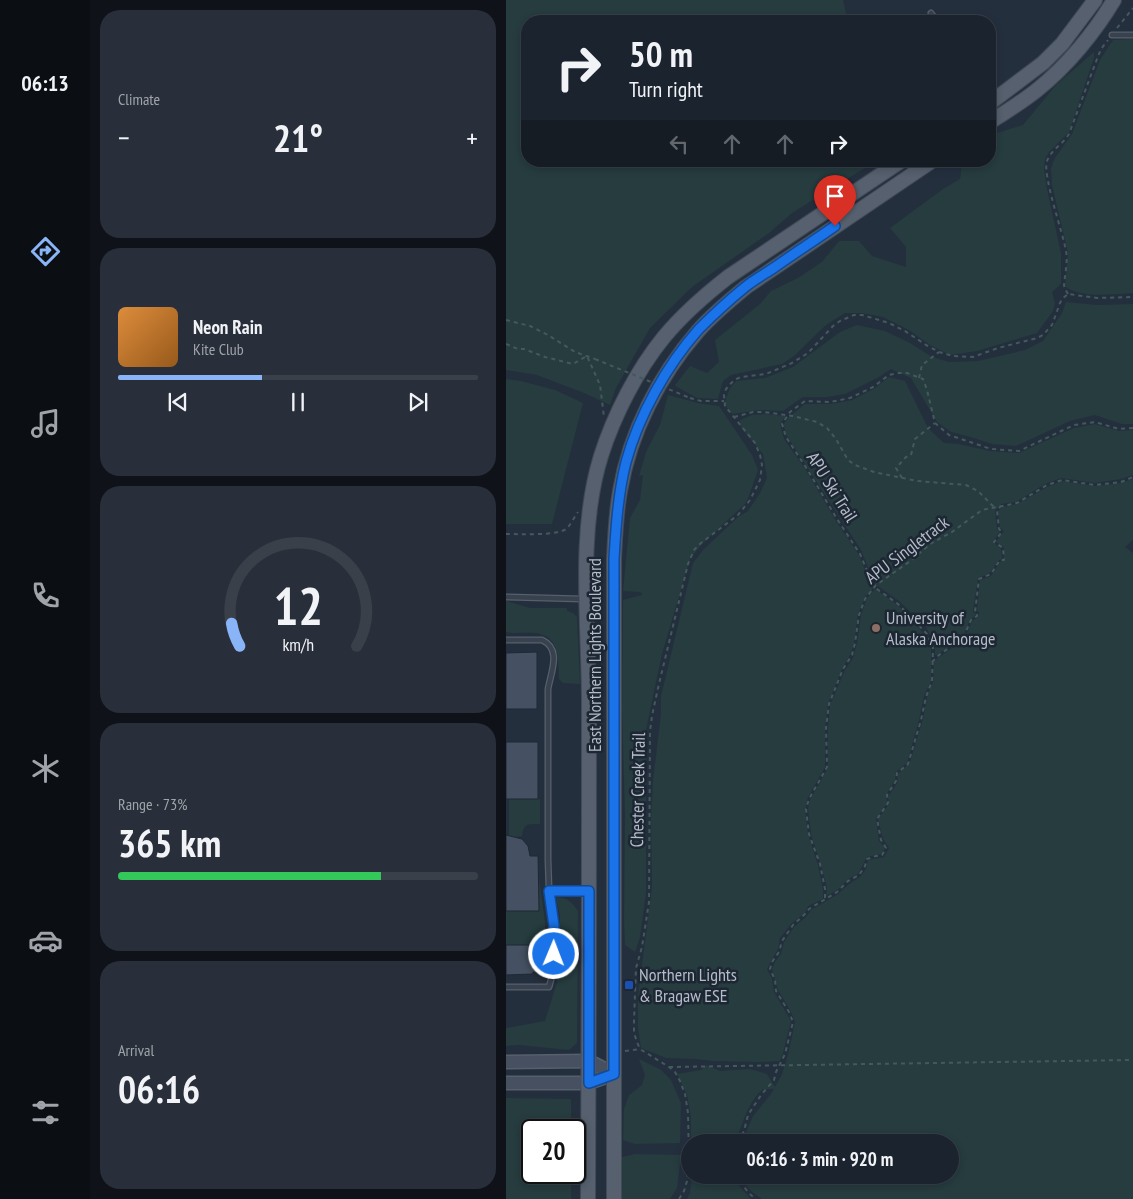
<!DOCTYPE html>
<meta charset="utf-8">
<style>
body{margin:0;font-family:"PT Sans Narrow",sans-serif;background:#282f3a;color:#f1f3f6;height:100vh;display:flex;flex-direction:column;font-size:19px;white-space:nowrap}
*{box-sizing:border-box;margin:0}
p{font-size:16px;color:#a0a4aa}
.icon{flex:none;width:28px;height:28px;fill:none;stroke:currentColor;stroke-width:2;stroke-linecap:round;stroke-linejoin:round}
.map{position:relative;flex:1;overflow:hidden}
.details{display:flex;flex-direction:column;gap:10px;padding:10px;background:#0f1319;width:416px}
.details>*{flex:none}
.top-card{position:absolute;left:15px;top:15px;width:475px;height:152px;border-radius:20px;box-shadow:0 2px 8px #0003,0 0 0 1px #39404a;background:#1b232e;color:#f1f3f6;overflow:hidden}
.speed{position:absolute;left:15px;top:1119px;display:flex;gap:10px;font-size:25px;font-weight:700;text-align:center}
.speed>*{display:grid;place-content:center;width:65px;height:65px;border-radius:50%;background:#1b232e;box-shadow:0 2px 8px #0003,0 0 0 1px #39404a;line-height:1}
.speed .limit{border:2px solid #111;border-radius:8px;background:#fff;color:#111}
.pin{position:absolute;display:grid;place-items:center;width:42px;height:42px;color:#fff;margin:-51px -21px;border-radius:50% 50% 50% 0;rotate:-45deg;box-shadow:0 0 5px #0007}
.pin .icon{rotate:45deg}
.me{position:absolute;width:55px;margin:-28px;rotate:1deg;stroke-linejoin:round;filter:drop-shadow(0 0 4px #0008)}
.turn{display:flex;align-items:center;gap:18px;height:105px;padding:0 25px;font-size:22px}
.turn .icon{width:65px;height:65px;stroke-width:2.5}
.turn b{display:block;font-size:35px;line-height:42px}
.lanes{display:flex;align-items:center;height:48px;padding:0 25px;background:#0003;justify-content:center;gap:25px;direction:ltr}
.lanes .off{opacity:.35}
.big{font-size:38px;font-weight:700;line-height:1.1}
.details .tile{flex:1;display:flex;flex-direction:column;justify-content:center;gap:8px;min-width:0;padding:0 18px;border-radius:20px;background:#282f3a}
.details .dial{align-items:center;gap:0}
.dial svg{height:130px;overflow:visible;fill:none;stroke:#39404a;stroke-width:7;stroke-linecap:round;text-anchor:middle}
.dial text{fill:#f1f3f6;stroke:none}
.song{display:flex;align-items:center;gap:15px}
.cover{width:60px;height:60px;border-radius:8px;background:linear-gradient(135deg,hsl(30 70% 55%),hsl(30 70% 35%))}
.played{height:5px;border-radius:2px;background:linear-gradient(90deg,#8ab4f8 40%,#39404a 40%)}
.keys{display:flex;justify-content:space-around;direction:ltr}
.heat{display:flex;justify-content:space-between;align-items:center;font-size:28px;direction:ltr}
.charge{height:8px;border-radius:4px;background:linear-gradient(90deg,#34c759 73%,#39404a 0)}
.trip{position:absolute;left:175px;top:1134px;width:278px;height:50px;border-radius:25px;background:#1b232e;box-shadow:0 2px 8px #0003,0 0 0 1px #39404a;font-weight:700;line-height:50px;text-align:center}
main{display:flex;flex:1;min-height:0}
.tabs{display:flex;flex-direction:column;width:90px;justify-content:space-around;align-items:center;background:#0b0e12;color:#a0a4aa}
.tabs .icon{width:35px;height:35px}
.tabs .current{color:#8ab4f8}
.tabs b{font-size:22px;color:#f1f3f6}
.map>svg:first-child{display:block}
</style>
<main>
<nav class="tabs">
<b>06:13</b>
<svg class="icon current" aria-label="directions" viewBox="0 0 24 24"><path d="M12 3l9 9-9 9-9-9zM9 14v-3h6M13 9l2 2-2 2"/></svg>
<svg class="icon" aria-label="music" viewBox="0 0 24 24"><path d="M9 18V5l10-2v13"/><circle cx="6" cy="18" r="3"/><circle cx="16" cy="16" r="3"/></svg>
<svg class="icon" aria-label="phone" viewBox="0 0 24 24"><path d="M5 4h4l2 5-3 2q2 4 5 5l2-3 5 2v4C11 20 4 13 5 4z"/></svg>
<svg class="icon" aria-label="climate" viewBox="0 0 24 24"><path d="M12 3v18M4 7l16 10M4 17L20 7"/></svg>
<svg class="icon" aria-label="car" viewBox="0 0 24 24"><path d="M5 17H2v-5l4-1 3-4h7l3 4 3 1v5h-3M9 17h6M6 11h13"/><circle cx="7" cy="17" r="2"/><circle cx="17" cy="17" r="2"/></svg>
<svg class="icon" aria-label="filters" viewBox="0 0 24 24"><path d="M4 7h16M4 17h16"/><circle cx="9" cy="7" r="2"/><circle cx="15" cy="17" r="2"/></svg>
</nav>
<section class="details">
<div class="tile"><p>Climate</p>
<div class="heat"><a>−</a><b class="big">21°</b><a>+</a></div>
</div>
<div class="tile">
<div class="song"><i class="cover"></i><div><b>Neon Rain</b><p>Kite Club</p></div></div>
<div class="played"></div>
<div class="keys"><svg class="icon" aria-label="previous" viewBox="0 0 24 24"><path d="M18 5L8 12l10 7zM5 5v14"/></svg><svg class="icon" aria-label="pause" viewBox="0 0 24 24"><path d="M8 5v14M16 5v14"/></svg><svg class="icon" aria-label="next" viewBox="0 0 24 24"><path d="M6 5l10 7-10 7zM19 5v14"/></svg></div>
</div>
<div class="tile dial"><svg viewBox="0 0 100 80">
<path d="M14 69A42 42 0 1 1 86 69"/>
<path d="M14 69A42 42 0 0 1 9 55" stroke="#8ab4f8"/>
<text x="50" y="56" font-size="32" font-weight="700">12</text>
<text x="50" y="72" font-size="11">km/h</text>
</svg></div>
<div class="tile"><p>Range · 73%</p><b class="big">365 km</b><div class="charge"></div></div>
<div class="tile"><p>Arrival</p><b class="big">06:16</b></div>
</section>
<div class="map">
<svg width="627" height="1199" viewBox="0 0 627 1199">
<rect width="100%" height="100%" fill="#242f3e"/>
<!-- green -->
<g fill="#263c3f">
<path d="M0,0h337l5,21h-321v140h349l-84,52 -23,20 -77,54 -42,41 -34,60 -6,17 -26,-12 -47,-18 -31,-5z"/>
<path d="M627,39v254c-19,1 -53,6 -68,-7l3,-33 -16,-68 -1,-17 4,-10 17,-24 28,-74 13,-20z"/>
<path d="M588,52v6l-25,74 -20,20 -4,7 -1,10 3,20 14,64v31l-9,8 3,11 -2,8 -16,22 -60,18 -27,4 -20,-10 -21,-15 -26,-13 -22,-4h-16l-19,12 -32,31 -12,8 -51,11 -8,6 -5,18 -21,-1 -20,-11 -2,-2 15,-19 17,7 12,-11 -4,-22 45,-36 11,-13 27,-13 24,-16 17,-21h20l13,15 34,11v-20l-16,-19 53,-39 17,-10 2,-16 2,-2h26v-26l33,-10 33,-40z"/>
<path d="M560,302l31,3 36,-1v120h-11l-27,-9 -25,6 -54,25 -24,-2 -18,-6 -23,-6 -14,-10 -26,-44 -20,-9 -12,8 -34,17 -18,3h-24l-20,14 -23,-1 -28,4 -8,-10 6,-16 6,-7 29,-3 28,-11 47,-35 17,-7 28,6 25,12 22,14 17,5 29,-1 47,-11 18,-9 19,-28z"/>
<path d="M383,377l16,4 23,47 16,15 15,1 31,7 29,2 55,-25 21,-4 24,7 14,-1v45l-12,4 -26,4 -34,-5 -16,6 -29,18 -15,2 -6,7 2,18 3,3 -7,10 8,7 1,10 -3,1 -9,13 -12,5 -5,34 3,2v1l-6,5 -7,17 -26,18h-2v-10l-9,-18 -27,-26 -20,-14 -5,-5 -13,-32 -74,-114 -4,-11 6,-8 16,-13h26l21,-4 23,-12z"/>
<path d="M0,379l15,2 34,9 28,13 -31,121h-46z"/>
<path d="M162,395l30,8 21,3 33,49 6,15 -9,26 -4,8 -44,41 -11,14 -28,95 -16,76v163l-6,44 -5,15 -10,-7 -1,-25 1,-105 -3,-106 1,-109 19,-5 -1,-3 -18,-1 7,-73 10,-18 3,-25 -4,1 7,-24 14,-27z"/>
<path d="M259,414l21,2 -6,8 4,15 22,31 30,51 23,34 14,34 -8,8 -7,17 -4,29 -4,12 -8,14 -14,35 -3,23v40l-17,30 -3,13 3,24 10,31 5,25v9l-15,7 -3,7 -13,10 -12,15 -2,11 -11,20 5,10 2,13 17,29 -8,32 -3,8 -20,1 -47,-1 -18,-2 -29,-1 -25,-10 -3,-20v-32l14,-109 -1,-69 2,-37 8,-68v-17l32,-133 10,-13 35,-33 10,-6 12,-18 7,-15 -4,-24 -22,-26 -1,-8 12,-5z"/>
<path d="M627,479v61l-8,7 8,6v646h-371l-11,-8 -13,-16h212v-33h-208l11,-26 18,-22 3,-5h-11c-16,14 -20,35 -28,53h-44v-25l-4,-22 -10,-21 24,-4 5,-5 14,6 30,-2 17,5 8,13 7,-13 6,-19 7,-33 -5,-12 -12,-20 -6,-21 3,-7 6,-8 3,-12 10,-15 12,-10 5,-7 27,-16 11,-10 11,-7 6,-8 2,-9 16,-3 5,-9 -6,-9 -5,-20 11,-15 -1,-7 9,-14 1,-9 12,-12 13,-43 4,-22 6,-15 1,-20 5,-5 25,-17 8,-19 6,-4 1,-5 -2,-1 3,-31 11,-4 10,-15 3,-1v-12l-8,-6 8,-11 -4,-3 -2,-17 4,-4 15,-3 30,-17 15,-6 33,5 26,-3z"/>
<path d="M369,589l23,16 28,31 5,12v33l-7,15 -5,24 -12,43 -11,9 -1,8 -9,15 1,8 -11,16 3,22 6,7 -4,6 -14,3 -9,17 -10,5 -12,12 -10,5 1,-8 -7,-26 -9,-28 -3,-25 2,-9 18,-32v-40l2,-23 15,-35 8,-12 4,-15 4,-28 6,-17z"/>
<path d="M0,601l24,7h37v3l6,2 4,4 3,67 -17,-1 -4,-4c-1,-21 1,-44 -25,-46 -10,-1 -19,1 -28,-1z"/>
<path d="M3,799h31v25c-11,0 -17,-1 -18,12l-7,1v6h-6z"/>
<path d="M33,879l6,42v36h-4v-12h-35v-34h32z"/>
<path d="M50,897c12,1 15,4 22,14l-1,132 -8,7 -50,-5 -13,1v-18l39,-7 13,-42 1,-9 1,-54z"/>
<path d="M133,1059l22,11 10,10 10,23 -1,40 -45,1 -12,-4 1,-31 5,-14 13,-10 3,-10z"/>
<path d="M0,1098l65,1v31h-39v42l39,1v26h-65z"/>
<path d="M129,1154l46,1 -4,33 -7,11h-49l1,-42z"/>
<path d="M186,1175h39v2l20,22h-64l3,-6z"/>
</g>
<!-- building -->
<g fill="#455162" stroke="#1f2835">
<path d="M31,652v57h-31v-56z"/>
<rect x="0" y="742" width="32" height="57"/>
<path d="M0,835l16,4 6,7 2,10h8l1,55h-33z"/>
<path d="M0,945h35v27h-8v2l-27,1z"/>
</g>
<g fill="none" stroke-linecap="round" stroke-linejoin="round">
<!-- service casing -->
<g stroke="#565f6c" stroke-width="7">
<g id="service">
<path d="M425,13l6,8"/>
<path d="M606,35h21"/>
<path d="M484,88l7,8"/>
<path d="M0,597l77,2"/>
<path d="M0,640h36c20,9 9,32 6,49v171l1,28 5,38v43l-5,18h-43"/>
<path d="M43,891h39"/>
</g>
</g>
<!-- secondary casing -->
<g stroke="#565f6c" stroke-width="15">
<g id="secondary">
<path d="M0,1062l83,-1 25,13"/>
<path d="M0,1083h83l25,-9"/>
</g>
</g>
<!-- primary casing -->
<g stroke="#414a57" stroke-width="16">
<g id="primary">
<path d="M484,103l53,-40 19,-19 33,-44"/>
<path d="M484,122c16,-10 32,-20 47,-32 30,-24 58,-58 77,-90"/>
<path d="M82,1199c1,-165 1,-331 1,-496 0,-80 -12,-170 12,-247 13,-41 36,-86 63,-119 19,-23 41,-42 64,-60l173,-116"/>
<path d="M108,1199v-640c1,-22 2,-46 6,-68 10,-59 39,-115 78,-160 14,-16 31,-30 48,-44l186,-126"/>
</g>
</g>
<!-- path -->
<g stroke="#44595c" stroke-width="2" stroke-dasharray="4 4" stroke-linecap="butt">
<path d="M611,28l16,-20"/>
<path d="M562,294l-3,-5 -1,-4c1,-11 4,-24 2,-34 -3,-18 -24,-77 -19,-90 4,-11 16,-17 22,-27l28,-75 4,-10 7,-9"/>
<path d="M0,320l24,6 18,9 27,17 20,7"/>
<path d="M0,344l12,5h6l21,8 28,7 14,-8 13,29 4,32"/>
<path d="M413,378l3,-13 17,-13"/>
<path d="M184,398l11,3h23"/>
<path d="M228,417l19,-5h11l29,4 24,6 10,6 9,11 12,21 7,5 19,7 43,9 49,4 12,6 16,16"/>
<path d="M396,478l-6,-10 10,-11 5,-2 4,-16 20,-16"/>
<path d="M0,534c13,0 51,2 60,-5 5,-4 8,-12 12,-17"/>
<path d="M426,662l7,-7 24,-17 8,-18 6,-4v-3l-2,-1 4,-33 12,-5 9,-14h4l-1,-12 -9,-6 8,-10 -3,-3 -2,-19 4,-4"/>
<path d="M319,898v-9l-5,-25 -11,-30 -3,-25 3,-10 18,-32 -1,-39 3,-24 14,-35 9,-14 3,-12 4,-28 6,-16 11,-14 36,-25 18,-16 22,-12 30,-22 35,-7 30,-18 15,-5 33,5 26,-3 12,-5"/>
<path d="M119,1051l15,-2"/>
<path d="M163,1067l464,-7"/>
<path d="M232,1142l6,-11 4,-16 13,-20 13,-15 2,-8 9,-18 8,-32 -4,-10 -13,-21 -1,-11 -5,-11 2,-7 7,-10 3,-11 11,-16 12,-11 4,-5 28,-17 11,-11 11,-6 6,-9 2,-7 9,-3 6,-1 4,-7 -5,-8 -4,-21 11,-16 -1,-8 9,-14 1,-8 11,-9 13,-44 5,-23 6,-16 1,-33 -6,-14 -29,-30 -24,-17 -14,-33 -23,-35 -30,-50 -21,-32 -4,-13 8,-12 15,-11 25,1 20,-4 23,-11 16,-12 10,-2h8l16,6 4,11 8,33 14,12 42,14 28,2 55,-26 21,-3 24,7 14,-1"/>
<path d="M229,1175l13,17 7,7"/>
<path d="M173,1199l5,-8 3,-10 2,-21 -1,-47 -3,-19 -5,-13 -5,-9 -6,-5 -29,-18 -3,-7 -3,-9v-12l2,-53 6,-21 7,-45 1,-171 2,-15 6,-28 30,-124 6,-14 7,-7 37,-28 12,-15 10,-20 2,-15 -2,-10 -5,-12 -30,-37 -1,-11 2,-6 8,-9 7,-3 25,-3 26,-11 16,-10 25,-27 7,-5 14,-6h8l27,8 16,8 21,14 13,7 14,4 20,1 25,-9 39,-10 6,-3 9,-10 8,-22 2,-4 6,-5 29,4 36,-1"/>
</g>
<!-- service -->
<use href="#service" stroke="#38414e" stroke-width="4.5"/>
<!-- secondary -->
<use href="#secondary" stroke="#465061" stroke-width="12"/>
<!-- primary -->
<use href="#primary" stroke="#56606e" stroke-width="14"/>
<!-- path-bridge -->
<path stroke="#44595c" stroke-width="2" stroke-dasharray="4 4" stroke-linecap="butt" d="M89,359l95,39"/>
</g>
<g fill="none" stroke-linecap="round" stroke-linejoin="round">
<!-- route casing -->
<g stroke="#114b97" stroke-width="12">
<path id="route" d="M48,954v-28l-5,-35h40v192l25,-9v-515c2,-33 4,-65 12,-97 13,-47 41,-97 73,-133 14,-14 29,-28 45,-41 9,-8 21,-14 31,-21 20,-14 40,-27 60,-41"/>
</g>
<!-- route -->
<use href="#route" stroke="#1a73e8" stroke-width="9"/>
</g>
<!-- markers -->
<circle fill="#8d6e63" stroke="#1d2633" stroke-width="2" cx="370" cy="628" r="5"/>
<rect fill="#1a4fb4" stroke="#1d2633" stroke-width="2" x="118" y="980" width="10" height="10" rx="2.5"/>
<g text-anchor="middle" stroke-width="5" stroke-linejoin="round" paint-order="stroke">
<!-- street labels -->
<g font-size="18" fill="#b4bcc9" stroke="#1d2633">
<text transform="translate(326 487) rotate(58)" y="6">APU Ski Trail</text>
<text transform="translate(401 550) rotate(-37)" y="6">APU Singletrack</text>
<text transform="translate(89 655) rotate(-90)" y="6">East Northern Lights Boulevard</text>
<text transform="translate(132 790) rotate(-89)" y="6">Chester Creek Trail</text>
</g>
<!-- poi labels -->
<g font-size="18" fill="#b4bcc9" stroke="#1d2633" text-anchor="start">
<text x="380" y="624">University of<tspan x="380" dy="21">Alaska Anchorage</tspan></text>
<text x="133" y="981">Northern Lights<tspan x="133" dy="21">&amp; Bragaw ESE</tspan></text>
</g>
</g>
</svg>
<div class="speed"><div class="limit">20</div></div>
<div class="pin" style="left:329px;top:226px;background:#d93025"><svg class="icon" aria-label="arrive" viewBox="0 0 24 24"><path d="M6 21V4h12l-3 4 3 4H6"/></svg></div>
<svg class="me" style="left:48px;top:954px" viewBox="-20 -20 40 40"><circle r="17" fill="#1a73e8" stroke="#fff" stroke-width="3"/><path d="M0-11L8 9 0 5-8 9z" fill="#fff"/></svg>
<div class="trip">06:16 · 3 min · 920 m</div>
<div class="top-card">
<div class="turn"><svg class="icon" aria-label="right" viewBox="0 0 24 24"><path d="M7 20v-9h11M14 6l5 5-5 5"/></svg><div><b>50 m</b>Turn right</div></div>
<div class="lanes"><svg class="icon off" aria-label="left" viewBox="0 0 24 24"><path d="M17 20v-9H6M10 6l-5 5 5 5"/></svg><svg class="icon off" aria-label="ahead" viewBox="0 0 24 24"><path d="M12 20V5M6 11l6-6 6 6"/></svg><svg class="icon off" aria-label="ahead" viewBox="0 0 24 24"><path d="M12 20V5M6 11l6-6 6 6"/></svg><svg class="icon" aria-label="right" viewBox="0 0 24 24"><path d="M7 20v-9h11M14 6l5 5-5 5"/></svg></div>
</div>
</div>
</main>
